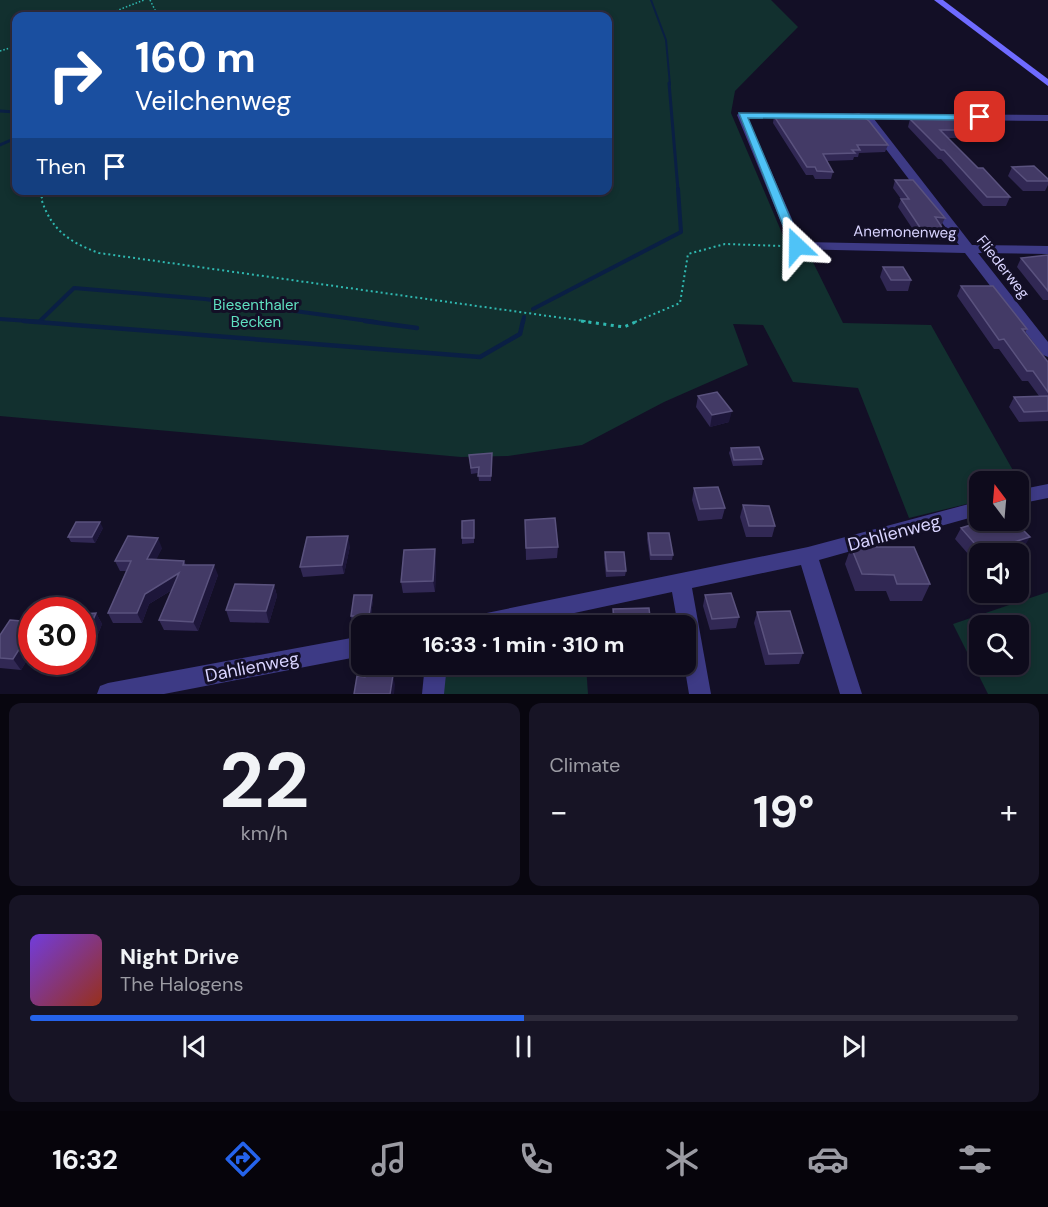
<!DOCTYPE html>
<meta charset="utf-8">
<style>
body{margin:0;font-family:"DM Sans",sans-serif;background:#171425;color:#f1f3f6;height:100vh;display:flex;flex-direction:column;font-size:22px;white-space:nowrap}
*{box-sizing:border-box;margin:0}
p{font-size:20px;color:#9b9ba3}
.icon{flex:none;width:33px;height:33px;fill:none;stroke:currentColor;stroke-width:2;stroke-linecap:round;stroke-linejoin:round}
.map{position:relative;height:694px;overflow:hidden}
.panel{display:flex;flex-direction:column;gap:9px;padding:9px;background:#08060f;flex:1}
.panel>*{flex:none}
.top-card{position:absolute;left:12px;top:12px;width:600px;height:183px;border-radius:12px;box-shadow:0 3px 9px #0003,0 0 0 2px #2e2b3b;background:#1a4fa0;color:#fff;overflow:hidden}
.needle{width:39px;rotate:344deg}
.tools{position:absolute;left:969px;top:471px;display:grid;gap:12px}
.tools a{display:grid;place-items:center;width:60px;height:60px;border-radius:12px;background:#0e0b1c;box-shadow:0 3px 9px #0003,0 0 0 2px #2e2b3b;font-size:30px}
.speed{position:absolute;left:18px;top:597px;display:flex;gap:12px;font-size:30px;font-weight:700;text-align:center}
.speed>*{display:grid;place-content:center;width:78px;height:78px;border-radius:50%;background:#0e0b1c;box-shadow:0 3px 9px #0003,0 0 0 2px #2e2b3b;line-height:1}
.speed .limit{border:9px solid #d22;background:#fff;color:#111}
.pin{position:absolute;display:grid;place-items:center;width:51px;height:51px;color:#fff;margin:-26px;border-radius:12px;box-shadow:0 3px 9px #0006}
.me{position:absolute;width:66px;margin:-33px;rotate:337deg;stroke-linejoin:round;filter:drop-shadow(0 0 4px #0008)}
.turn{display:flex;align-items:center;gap:21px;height:126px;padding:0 24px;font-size:27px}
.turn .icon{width:78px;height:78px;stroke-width:2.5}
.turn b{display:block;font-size:42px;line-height:51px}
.then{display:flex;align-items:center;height:57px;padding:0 24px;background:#0003;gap:12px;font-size:22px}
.big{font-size:45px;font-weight:700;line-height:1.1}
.panel .widget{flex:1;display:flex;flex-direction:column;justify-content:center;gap:9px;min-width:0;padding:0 21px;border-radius:12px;background:#171425}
.panel .dial{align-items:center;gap:0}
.dial b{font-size:78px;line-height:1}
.song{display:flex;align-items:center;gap:18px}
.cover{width:72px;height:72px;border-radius:9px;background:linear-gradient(135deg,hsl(260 70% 55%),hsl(10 70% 35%))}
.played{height:6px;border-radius:3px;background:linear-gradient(90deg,#2563eb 50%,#2e2b3b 50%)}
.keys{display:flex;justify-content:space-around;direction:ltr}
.heat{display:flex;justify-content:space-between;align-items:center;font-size:33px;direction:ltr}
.panel .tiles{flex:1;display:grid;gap:9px;grid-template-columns:1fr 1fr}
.widget:last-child{grid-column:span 2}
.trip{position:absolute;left:351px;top:615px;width:345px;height:60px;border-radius:12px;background:#0e0b1c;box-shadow:0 3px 9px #0003,0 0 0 2px #2e2b3b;font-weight:700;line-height:60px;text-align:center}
.tab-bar{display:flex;height:96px;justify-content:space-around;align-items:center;background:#06040b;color:#9b9ba3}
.tab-bar .icon{width:42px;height:42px}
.tab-bar .on{color:#2563eb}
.tab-bar b{font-size:27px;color:#f1f3f6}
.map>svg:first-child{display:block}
</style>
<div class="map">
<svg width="1048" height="694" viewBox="0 0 1048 694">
<rect width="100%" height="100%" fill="#130f26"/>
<!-- green -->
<g fill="#12302f" fill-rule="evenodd">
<path d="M0,0h771l27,27 -63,64 -4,22 59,139 19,2 34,69 88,2 93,165 -5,2 -1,-10h-38l-1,19 -70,17 -51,-130 -65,-6 -30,-57 -30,-1 15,41 -84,37 -82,43 -74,11 -47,1 -461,-41zM16,16h592v174h-592z"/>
<path d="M1048,592v102h-60l-35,-70zM980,626h38v38h-38z"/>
<path d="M443,665h143l2,29h-148z"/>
</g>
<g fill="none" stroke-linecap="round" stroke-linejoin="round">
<!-- stream-far3 -->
<path stroke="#0a1f44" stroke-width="2" d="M651,0l15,40 4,45"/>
<!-- stream-far2 -->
<g stroke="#0a1f44" stroke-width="3">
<path d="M669,83l9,107"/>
<path d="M0,111l16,1"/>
<path d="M0,145l16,-7"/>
</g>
<!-- stream-far1 -->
<g stroke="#0a1f44" stroke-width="4">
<path d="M533,309l148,-77 -3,-43"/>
<path d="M0,319l43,3"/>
<path d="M40,321l34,-33 131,11 171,23"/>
<path d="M523,322l1,-5"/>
</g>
<!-- stream -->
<g stroke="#0a1f44" stroke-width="4.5">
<path d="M24,321l456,36 40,-23 3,-13"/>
<path d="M365,321l52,7"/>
</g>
<!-- path-far2 -->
<g stroke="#2fb8b0" stroke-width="1.5" stroke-dasharray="1.5 2" stroke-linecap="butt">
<path d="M150,0l8,16"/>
<path d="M103,16l41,-16"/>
<path d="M0,51l16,-5"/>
</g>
<!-- path-far1 -->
<g stroke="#2fb8b0" stroke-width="2" stroke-dasharray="2 3" stroke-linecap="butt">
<path d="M50,190l-9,8c10,32 28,44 58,55l492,69"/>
<path d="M635,322l45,-19 8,-49 37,-10 58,2"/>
</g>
<!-- path -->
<path stroke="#2fb8b0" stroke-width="3" stroke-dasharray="3 4.5" stroke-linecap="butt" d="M581,321l43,6 14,-6"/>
<!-- minor -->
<g fill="#3d3a85" fill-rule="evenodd">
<path d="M739,113l309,2v6l-174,-2 98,126 76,1v8l-70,-1 70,89v15l-5,-2 -78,-102 -173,-4 -55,-134zM748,118l115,1 96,126 -157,-3z"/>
<path d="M1048,484v14l-30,6v-14z"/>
<path d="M980,501v14l-161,45 43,134h-22l-39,-129 -109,23 19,106h-22l-5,-30 2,-38h-8l-6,-34 -158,34h-57l3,-7 7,-2 341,-70z"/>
<path d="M362,636v20l-198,38h-67l3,-8 8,-3z"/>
<path d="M425,664h22l-3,30h-22z"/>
</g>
<!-- secondary -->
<path fill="#6f6bff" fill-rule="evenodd" d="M934,0h9l105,79v7z"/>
</g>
<!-- wall -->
<g fill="#312854">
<path d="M774,116l58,1 56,28 -3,7 -26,1 -1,4h-4l-1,3 -26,1 6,11 -2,7h-16l-2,-4h-7l-33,-52z"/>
<path d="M910,119l84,11 -3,8h-43l30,30 32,29 -4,9h-23l-42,-47h-3l-30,-32z"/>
<path d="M1012,167l36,12v6l-3,6h-22l-15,-15z"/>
<path d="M895,180l50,38 -4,8 4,6 -3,8h-22l-22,-33 3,-8 -8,-11z"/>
<path d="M1048,255v45h-5l-26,-33 4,-9z"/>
<path d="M883,267l28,13 -3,11h-21l-7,-14z"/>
<path d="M961,286l66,43 -2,4 23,29v59l-29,1 -10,-15 5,-10 25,-1 -11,-15h-6l-23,-32h-5l-37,-53z"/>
<path d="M698,396l31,26 -19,5 -14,-20z"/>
<path d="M731,448l32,11 -1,6 -29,1 -4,-13z"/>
<path d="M492,453l-1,28h-12l-1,-8 -7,1 -2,-19z"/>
<path d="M694,488l31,20 -3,11 -24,2 -6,-21z"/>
<path d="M743,505l32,21 -3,11h-26l-6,-20z"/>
<path d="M474,520v23l-12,1v-6z"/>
<path d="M525,520l33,27 -1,11 -31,2z"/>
<path d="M103,528l-8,15 -24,-1 -3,-5z"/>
<path d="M961,528l62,21 -16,5h-27v8l-4,1 -21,-24z"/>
<path d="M648,533l25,22 -1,5h-22l-3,-21z"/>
<path d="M350,546l-6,28 -41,3 -3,-10z"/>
<path d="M851,547l79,37 -8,17h-32l-4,-10h-31l-10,-27z"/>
<path d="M162,548l-6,11 28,2 2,4 32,10 -20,56 -34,-1 -5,-10 13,-30 -23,14 -7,19h-29l-5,-10 18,-42h-6l-5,-10z"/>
<path d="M605,552l21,19 -1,5 -19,1 -2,-19z"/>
<path d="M436,560l-1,32 -32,1 -2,-11z"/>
<path d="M274,585l3,11 -8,27 -39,-1 -4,-12z"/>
<path d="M372,595l1,5 -3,22h-18l-1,-6z"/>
<path d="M705,595l34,22 -3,11 -26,2 -7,-24z"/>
<path d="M613,609l38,17h-39l-1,-6z"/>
<path d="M757,612l46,41 -4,11 -34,1 -11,-42z"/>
<path d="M96,613l6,11 -16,40 -27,1 -2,-3h25v-48z"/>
<path d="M32,622v30l-11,18 -21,-2v-33z"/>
</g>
<!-- shaded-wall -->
<g fill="#1d163a">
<path d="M732,411l-3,11 -19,5 2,-12z"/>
<path d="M100,522l3,6 -8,15 -3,-6z"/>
<path d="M348,536l2,10 -6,28 -2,-9z"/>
<path d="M1030,537l-7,12 -16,5h-26l1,-2z"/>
<path d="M158,538l4,10 -10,21 -5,-10z"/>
<path d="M435,549l1,11 -1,32 -2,-11z"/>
<path d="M214,565l4,10 -20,56 -5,-9z"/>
<path d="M179,573l4,10 -34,21 -7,19 -5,-10 8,-19z"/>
<path d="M274,585l3,11 -8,27 -3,-12z"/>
<path d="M372,595l1,5 -3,22 -1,-6z"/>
<path d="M96,613l6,11 -16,40 -4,-5v-14z"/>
<path d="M32,629v23l-11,18 -8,-11z"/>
<path d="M393,675l2,10 -1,9h-4z"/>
</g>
<!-- building -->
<g fill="#433a66" stroke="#5a527e" stroke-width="1.5">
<path d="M828,114l4,3 27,-3 10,7 19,24h-31l3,5h-8l3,3 -32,1 10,18 -16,-1 -2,-4h-8l-33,-51z"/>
<path d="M981,118l13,12h-54l38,38h5l27,29h-23l-43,-47h-3l-31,-31z"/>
<path d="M1034,166l14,13v2h-21l-15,-14z"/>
<path d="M895,180h18l32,38 -10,-1 10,15h-22l-22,-33h8z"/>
<path d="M1048,255v36l-27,-33z"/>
<path d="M883,267h20l8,13h-20z"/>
<path d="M961,286h32l34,43h-5l26,33v30l-15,-21h-6l-23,-32 -5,1z"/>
<path d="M717,392l15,19 -20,4 -14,-19z"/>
<path d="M1048,396v15l-24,1 -10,-15z"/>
<path d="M759,447l4,12 -29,1 -3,-12z"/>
<path d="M492,453l-1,23h-13l1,-9 -8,1 -2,-13z"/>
<path d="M718,487l7,21 -25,1 -6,-21z"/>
<path d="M743,505l26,1 6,20h-26z"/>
<path d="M555,518l3,29 -32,1 -1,-28z"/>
<path d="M474,520v18h-12v-17z"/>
<path d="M987,520h26l17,17 -48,15 -21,-24z"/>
<path d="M76,522h24l-8,15h-24z"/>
<path d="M648,533h21l4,22h-22z"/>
<path d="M128,536l30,2 -11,21 37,2 -1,4h31l-21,57 -34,-2 20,-47 -34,21 -8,19h-29l23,-52h-16z"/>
<path d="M348,536l-6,29 -42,2 7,-30z"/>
<path d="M851,547h63l16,37h-33l-3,-9 -32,-1z"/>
<path d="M435,549l-2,32 -32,1 3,-32z"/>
<path d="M605,552h19l2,19h-19z"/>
<path d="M235,584l39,1 -8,26 -40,-1z"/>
<path d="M731,593l8,24 -27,2 -7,-24z"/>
<path d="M354,595h18l-3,21h-18z"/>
<path d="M649,608l2,18h-36l-2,-17z"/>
<path d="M790,611l13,42 -34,1 -12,-42z"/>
<path d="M96,613l-14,32v-31z"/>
<path d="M10,620l22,2v7l-19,30 -13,-1v-23z"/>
<path d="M367,667h14l-1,7 13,1 -3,19h-36l3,-18 8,1z"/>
</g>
<!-- route -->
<path fill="#4fc3f7" stroke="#337fa1" stroke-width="1.5" d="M739,113l241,2 4,2 -4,3 -232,-2 54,128 -5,4 -6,-4z"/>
<g text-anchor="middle" stroke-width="6" stroke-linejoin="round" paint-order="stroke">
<!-- street labels -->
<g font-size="15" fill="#d9d4ff" stroke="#130f26">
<text transform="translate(905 232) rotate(1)" y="5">Anemonenweg</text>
<text transform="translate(1003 267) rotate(52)" y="5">Fliederweg</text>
</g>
<!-- park labels -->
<g font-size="15" fill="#5fe0c0" stroke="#130f26">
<text x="256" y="310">Biesenthaler<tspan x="256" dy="17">Becken</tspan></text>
</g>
<!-- near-street labels -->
<g font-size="18" fill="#d9d4ff" stroke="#130f26">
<text transform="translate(894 533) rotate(-15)" y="6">Dahlienweg</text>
<text transform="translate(252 667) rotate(-11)" y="6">Dahlienweg</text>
</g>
</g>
</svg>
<div class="tools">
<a><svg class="needle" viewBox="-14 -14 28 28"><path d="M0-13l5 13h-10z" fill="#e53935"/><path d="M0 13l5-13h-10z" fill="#9b9ba3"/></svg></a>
<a><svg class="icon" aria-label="sound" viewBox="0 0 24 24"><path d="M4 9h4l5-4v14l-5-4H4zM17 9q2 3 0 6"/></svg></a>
<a><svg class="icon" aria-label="search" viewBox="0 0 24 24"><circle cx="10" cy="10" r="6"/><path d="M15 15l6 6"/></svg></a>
</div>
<div class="speed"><div class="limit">30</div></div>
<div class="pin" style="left:980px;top:117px;background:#d93025"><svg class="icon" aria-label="arrive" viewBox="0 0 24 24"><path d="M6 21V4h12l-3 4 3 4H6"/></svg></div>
<svg class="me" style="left:797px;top:246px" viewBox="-20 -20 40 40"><path d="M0-17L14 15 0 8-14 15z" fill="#4fc3f7" stroke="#fff" stroke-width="4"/></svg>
<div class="trip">16:33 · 1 min · 310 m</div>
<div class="top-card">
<div class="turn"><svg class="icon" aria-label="right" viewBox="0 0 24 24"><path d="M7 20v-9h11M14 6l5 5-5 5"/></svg><div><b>160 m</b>Veilchenweg</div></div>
<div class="then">Then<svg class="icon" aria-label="arrive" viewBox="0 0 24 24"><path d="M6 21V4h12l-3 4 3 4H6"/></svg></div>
</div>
</div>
<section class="panel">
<div class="tiles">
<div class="widget dial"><b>22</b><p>km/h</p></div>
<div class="widget"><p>Climate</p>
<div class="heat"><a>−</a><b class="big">19°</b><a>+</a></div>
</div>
<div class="widget">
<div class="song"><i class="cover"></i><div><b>Night Drive</b><p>The Halogens</p></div></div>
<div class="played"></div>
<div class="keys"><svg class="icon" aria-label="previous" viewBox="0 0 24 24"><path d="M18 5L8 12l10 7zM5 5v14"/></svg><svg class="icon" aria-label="pause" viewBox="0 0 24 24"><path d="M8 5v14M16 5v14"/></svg><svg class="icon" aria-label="next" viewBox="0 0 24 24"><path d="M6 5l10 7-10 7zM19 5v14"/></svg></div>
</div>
</div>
</section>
<nav class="tab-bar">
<b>16:32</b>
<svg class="icon on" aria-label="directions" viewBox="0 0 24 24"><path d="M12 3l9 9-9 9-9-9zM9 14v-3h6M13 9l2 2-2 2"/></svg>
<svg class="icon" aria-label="music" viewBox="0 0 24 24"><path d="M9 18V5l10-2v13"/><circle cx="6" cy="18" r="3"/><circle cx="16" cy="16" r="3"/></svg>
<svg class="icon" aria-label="phone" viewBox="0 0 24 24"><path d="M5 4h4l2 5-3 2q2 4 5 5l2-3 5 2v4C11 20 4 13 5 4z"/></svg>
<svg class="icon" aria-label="climate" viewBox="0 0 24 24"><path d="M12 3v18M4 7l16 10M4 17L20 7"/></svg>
<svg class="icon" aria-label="car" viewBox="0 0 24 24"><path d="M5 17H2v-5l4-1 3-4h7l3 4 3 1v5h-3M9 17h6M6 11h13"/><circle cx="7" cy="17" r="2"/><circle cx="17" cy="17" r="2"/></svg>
<svg class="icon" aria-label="filters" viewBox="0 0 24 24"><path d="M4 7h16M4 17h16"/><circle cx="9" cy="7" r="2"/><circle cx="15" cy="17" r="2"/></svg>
</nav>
